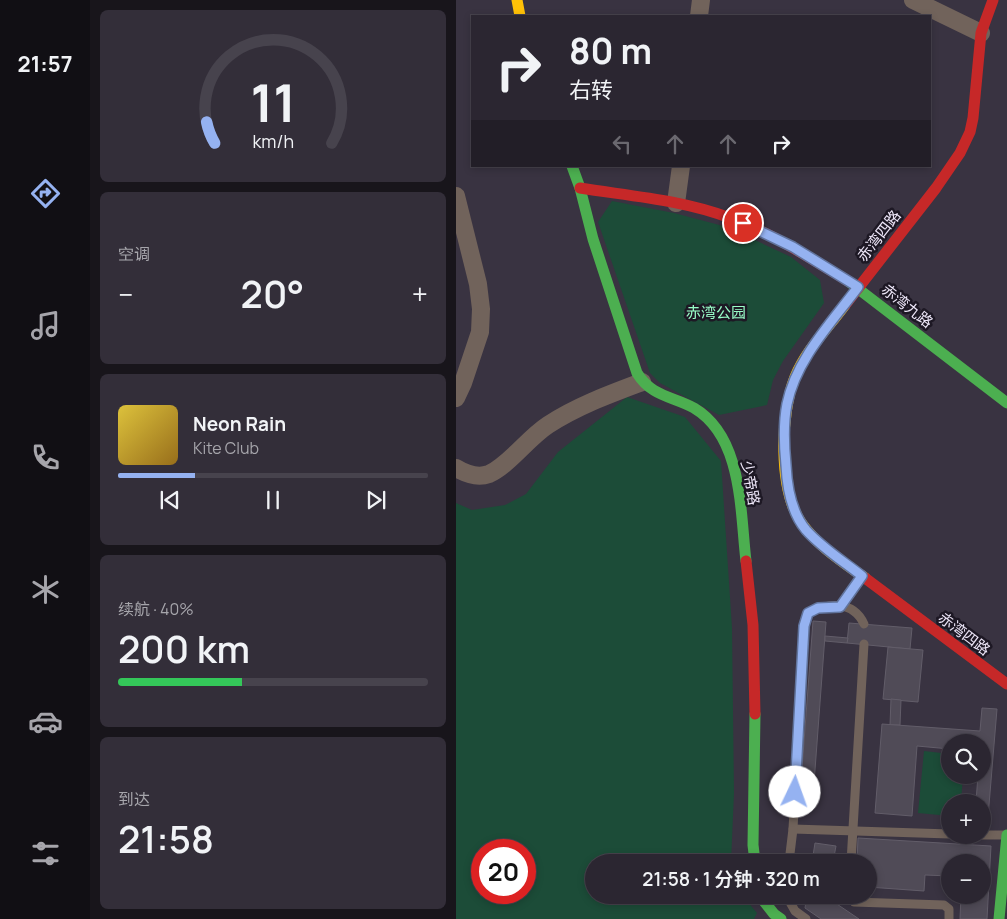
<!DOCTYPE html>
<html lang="zh">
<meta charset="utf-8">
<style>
body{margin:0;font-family:Manrope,"Noto Sans SC",sans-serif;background:#332e39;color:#f1f3f6;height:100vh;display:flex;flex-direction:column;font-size:19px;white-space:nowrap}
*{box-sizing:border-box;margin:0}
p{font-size:16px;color:#a6a5ab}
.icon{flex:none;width:28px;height:28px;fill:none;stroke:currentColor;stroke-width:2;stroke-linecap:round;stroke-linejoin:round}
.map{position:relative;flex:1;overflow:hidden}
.panel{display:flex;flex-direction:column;gap:10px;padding:10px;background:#18151b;width:366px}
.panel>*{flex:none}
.banner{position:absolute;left:15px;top:15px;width:460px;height:152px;border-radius:0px;box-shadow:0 2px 8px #0003,0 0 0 1px #47434d;background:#2b2631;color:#f1f3f6;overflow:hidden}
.fabs{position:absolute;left:485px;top:734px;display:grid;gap:10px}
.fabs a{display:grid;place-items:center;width:50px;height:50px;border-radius:50%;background:#2b2631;box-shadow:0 2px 8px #0003,0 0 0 1px #47434d;font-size:25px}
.speed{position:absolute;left:15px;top:839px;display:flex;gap:10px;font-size:25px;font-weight:700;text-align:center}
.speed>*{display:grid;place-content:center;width:65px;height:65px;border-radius:50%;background:#2b2631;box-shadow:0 2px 8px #0003,0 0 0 1px #47434d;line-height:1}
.speed .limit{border:8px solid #d22;background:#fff;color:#111}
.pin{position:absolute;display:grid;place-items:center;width:42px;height:42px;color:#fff;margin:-21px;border:2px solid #fff;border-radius:50%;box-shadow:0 1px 5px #0007}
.me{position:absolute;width:55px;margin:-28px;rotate:3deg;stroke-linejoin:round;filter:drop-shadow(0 0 4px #0008)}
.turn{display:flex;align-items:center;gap:18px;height:105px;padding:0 15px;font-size:22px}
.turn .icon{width:65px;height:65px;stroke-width:2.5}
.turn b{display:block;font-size:35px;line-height:42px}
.lanes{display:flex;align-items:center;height:48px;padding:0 15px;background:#0003;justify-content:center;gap:25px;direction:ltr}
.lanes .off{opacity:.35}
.big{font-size:38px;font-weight:600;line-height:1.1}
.panel .card{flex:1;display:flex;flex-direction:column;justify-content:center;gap:8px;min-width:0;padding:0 18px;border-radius:8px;background:#332e39}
.panel .dial{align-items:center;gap:0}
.dial svg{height:130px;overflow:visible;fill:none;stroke:#47434d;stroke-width:7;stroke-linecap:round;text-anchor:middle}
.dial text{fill:#f1f3f6;stroke:none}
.song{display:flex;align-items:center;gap:15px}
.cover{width:60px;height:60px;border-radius:8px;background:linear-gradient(135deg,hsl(50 70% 55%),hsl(40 70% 35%))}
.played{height:5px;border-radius:2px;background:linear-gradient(90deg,#95b2f1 25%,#47434d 25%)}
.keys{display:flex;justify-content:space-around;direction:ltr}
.heat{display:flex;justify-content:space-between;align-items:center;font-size:28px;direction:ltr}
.charge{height:8px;border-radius:4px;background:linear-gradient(90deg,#34c759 40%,#47434d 0)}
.trip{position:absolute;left:129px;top:854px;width:292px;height:50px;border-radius:25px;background:#2b2631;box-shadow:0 2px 8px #0003,0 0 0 1px #47434d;font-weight:600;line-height:50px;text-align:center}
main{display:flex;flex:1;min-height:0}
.dock{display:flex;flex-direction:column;width:90px;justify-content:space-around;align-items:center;background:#110f14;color:#a6a5ab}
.dock .icon{width:35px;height:35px}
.dock .on{color:#95b2f1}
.dock b{font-size:22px;color:#f1f3f6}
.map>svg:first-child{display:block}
</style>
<main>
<nav class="dock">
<b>21:57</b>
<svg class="icon on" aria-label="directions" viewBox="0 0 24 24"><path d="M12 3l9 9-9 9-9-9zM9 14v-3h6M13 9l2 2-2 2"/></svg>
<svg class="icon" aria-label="music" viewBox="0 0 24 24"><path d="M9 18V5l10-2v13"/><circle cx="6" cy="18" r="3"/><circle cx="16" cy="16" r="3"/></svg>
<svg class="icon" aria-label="phone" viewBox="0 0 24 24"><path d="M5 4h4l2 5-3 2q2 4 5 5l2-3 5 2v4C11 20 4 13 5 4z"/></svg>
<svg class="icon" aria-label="climate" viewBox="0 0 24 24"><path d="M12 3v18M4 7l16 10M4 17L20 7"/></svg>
<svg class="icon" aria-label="car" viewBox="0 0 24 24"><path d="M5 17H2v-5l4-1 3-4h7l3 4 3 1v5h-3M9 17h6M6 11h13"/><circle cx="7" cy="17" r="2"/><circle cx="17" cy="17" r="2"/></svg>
<svg class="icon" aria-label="filters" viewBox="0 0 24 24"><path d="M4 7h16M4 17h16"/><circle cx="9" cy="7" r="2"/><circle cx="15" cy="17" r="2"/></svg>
</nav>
<section class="panel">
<div class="card dial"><svg viewBox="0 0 100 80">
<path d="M14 69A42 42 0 1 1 86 69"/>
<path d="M14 69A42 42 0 0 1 9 56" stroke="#95b2f1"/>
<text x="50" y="56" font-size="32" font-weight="700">11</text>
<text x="50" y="72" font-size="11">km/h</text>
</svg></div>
<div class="card"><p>空调</p>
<div class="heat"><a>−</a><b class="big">20°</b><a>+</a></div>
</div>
<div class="card">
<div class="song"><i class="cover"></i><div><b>Neon Rain</b><p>Kite Club</p></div></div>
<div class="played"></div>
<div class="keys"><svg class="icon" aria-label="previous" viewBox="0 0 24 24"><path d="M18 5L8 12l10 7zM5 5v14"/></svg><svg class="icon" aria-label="pause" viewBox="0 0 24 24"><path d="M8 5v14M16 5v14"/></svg><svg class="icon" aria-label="next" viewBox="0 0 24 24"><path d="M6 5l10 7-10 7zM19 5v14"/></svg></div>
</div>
<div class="card"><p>续航 · 40%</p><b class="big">200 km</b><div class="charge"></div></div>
<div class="card"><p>到达</p><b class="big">21:58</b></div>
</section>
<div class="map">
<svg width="551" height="919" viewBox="0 0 551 919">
<rect width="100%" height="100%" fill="#393341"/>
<!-- green -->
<g fill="#1c4c38" fill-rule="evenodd">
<path d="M156,201l62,12 53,14 64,30 29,23 4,23 -41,58 -10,19 -6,25 -48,10 -59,-32 -10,-10 -52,-151z"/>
<path d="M171,397l58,20 36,44 11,167 2,165 -3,69h-137v33h148l15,18 -3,6h-298v-416l16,7 33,-5 21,-11 32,-42zM26,850h43v42h-43z"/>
<path d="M468,751l26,3v21h13l-2,27h-11v14l-32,-3z"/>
</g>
<!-- building -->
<g fill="#504b57" stroke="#625d69">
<path d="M357,621l13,1 -13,175 -13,-1z"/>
<path d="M393,623l63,5 -2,21 -63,-6z"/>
<path d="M369,636l23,2 -1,5 -22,-2z"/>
<path d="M432,647l35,3 -5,52 -35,-3z"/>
<path d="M435,699l10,1 -1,25h-10z"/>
<path d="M526,708l15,1 -9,108 -6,-1v-14h-6l2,-27h4v-33h-32v7l-33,-3 -5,70 -37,-3 7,-89 98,7z"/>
<path d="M402,838l133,8 -4,73h-27l1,-24h21v-33h-32v14l-25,-1 -1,16 -56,-4v-25h-11z"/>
<path d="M359,843l21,3 -3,16h-21z"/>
<path d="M351,895l21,3 31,21h-38l-16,-11z"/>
</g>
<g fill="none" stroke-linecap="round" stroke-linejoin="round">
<!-- lane -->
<g stroke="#71635b" stroke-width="9">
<path d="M384,607l22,-31"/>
<path d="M337,829l157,5"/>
<path d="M526,835h24"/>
<path d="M333,862l4,-33 11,-203 4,-13c20,-10 45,-13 56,11"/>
<path d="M395,862l13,-218"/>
<path d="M330,895l9,16 11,8"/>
<path d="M394,895l4,7 90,3 5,4v10"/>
</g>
<!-- street -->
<g stroke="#71635b" stroke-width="18">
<path d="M457,0l68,33"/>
<path d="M243,16l2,-16"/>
<path d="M0,196l22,88 3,25 -1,23 -17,51 -7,15"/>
<path d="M220,203l5,-37"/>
<path d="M0,468c10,6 22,10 33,6 20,-9 39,-36 59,-49 29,-19 62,-31 94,-43"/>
</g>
<!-- fast -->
<g stroke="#4caf50" stroke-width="11">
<path d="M116,166l8,22 13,51 44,134c15,24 35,23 57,35 49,29 46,103 52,153"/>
<path d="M392,281l159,122"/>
<path d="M299,714l-2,131 2,17"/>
<path d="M303,895l15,19 7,5"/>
<path d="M543,919l8,-84"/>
</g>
<!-- slow -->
<g stroke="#ffc107" stroke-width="11">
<path d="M61,0l3,16"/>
<path d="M389,305c-17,23 -39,45 -50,72 -15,37 -17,113 7,147 17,23 41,38 63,54"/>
</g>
<!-- jam -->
<g stroke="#c62828" stroke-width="11">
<path d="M124,188c50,8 103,12 150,30 42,15 80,40 118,63"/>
<path d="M389,305l91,-117 24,-35 10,-21 3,-14 8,-85 12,-33"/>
<path d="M290,561l7,64 2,89"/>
<path d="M409,578l142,106"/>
</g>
</g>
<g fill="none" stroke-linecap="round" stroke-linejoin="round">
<!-- route casing -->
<g stroke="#61749d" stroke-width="12">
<path id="route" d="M287,223l50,24 65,40c-26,35 -62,72 -71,117 -4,20 -3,41 -1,61 1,22 5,47 20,65 16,18 37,31 56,46l-22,31 -22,1 -10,5 -4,13 -9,166"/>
</g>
<!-- route -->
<use href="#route" stroke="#95b2f1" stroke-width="9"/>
</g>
<g text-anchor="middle" stroke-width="5" stroke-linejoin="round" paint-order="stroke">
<!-- street labels -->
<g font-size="15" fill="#ede6f8" stroke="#1d1824">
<text transform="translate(423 236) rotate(-52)" y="5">赤湾四路</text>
<text transform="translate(451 306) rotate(38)" y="5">赤湾九路</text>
<text transform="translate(294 483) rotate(80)" y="5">少帝路</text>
<text transform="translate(508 634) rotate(37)" y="5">赤湾四路</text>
</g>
<!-- park labels -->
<g font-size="15" fill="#98fdc8" stroke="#1d1824">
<text x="260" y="318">赤湾公园</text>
</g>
</g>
</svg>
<div class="fabs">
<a><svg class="icon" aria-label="search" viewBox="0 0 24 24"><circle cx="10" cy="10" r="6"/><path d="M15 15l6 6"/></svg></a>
<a>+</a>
<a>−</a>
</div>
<div class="speed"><div class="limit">20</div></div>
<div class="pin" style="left:287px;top:223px;background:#d93025"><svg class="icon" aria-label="arrive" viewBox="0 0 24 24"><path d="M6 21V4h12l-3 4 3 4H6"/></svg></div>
<svg class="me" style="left:339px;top:792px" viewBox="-20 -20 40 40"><circle r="19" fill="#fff"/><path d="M0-13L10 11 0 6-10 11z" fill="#95b2f1"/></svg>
<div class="trip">21:58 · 1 分钟 · 320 m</div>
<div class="banner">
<div class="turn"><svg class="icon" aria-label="right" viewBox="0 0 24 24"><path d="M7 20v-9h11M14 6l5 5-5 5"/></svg><div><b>80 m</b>右转</div></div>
<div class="lanes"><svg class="icon off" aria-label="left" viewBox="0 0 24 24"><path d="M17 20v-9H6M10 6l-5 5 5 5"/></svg><svg class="icon off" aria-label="ahead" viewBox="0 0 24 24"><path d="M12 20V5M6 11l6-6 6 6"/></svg><svg class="icon off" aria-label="ahead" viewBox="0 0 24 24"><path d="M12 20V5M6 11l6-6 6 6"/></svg><svg class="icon" aria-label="right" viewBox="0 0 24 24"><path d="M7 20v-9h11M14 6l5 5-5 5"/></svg></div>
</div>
</div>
</main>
